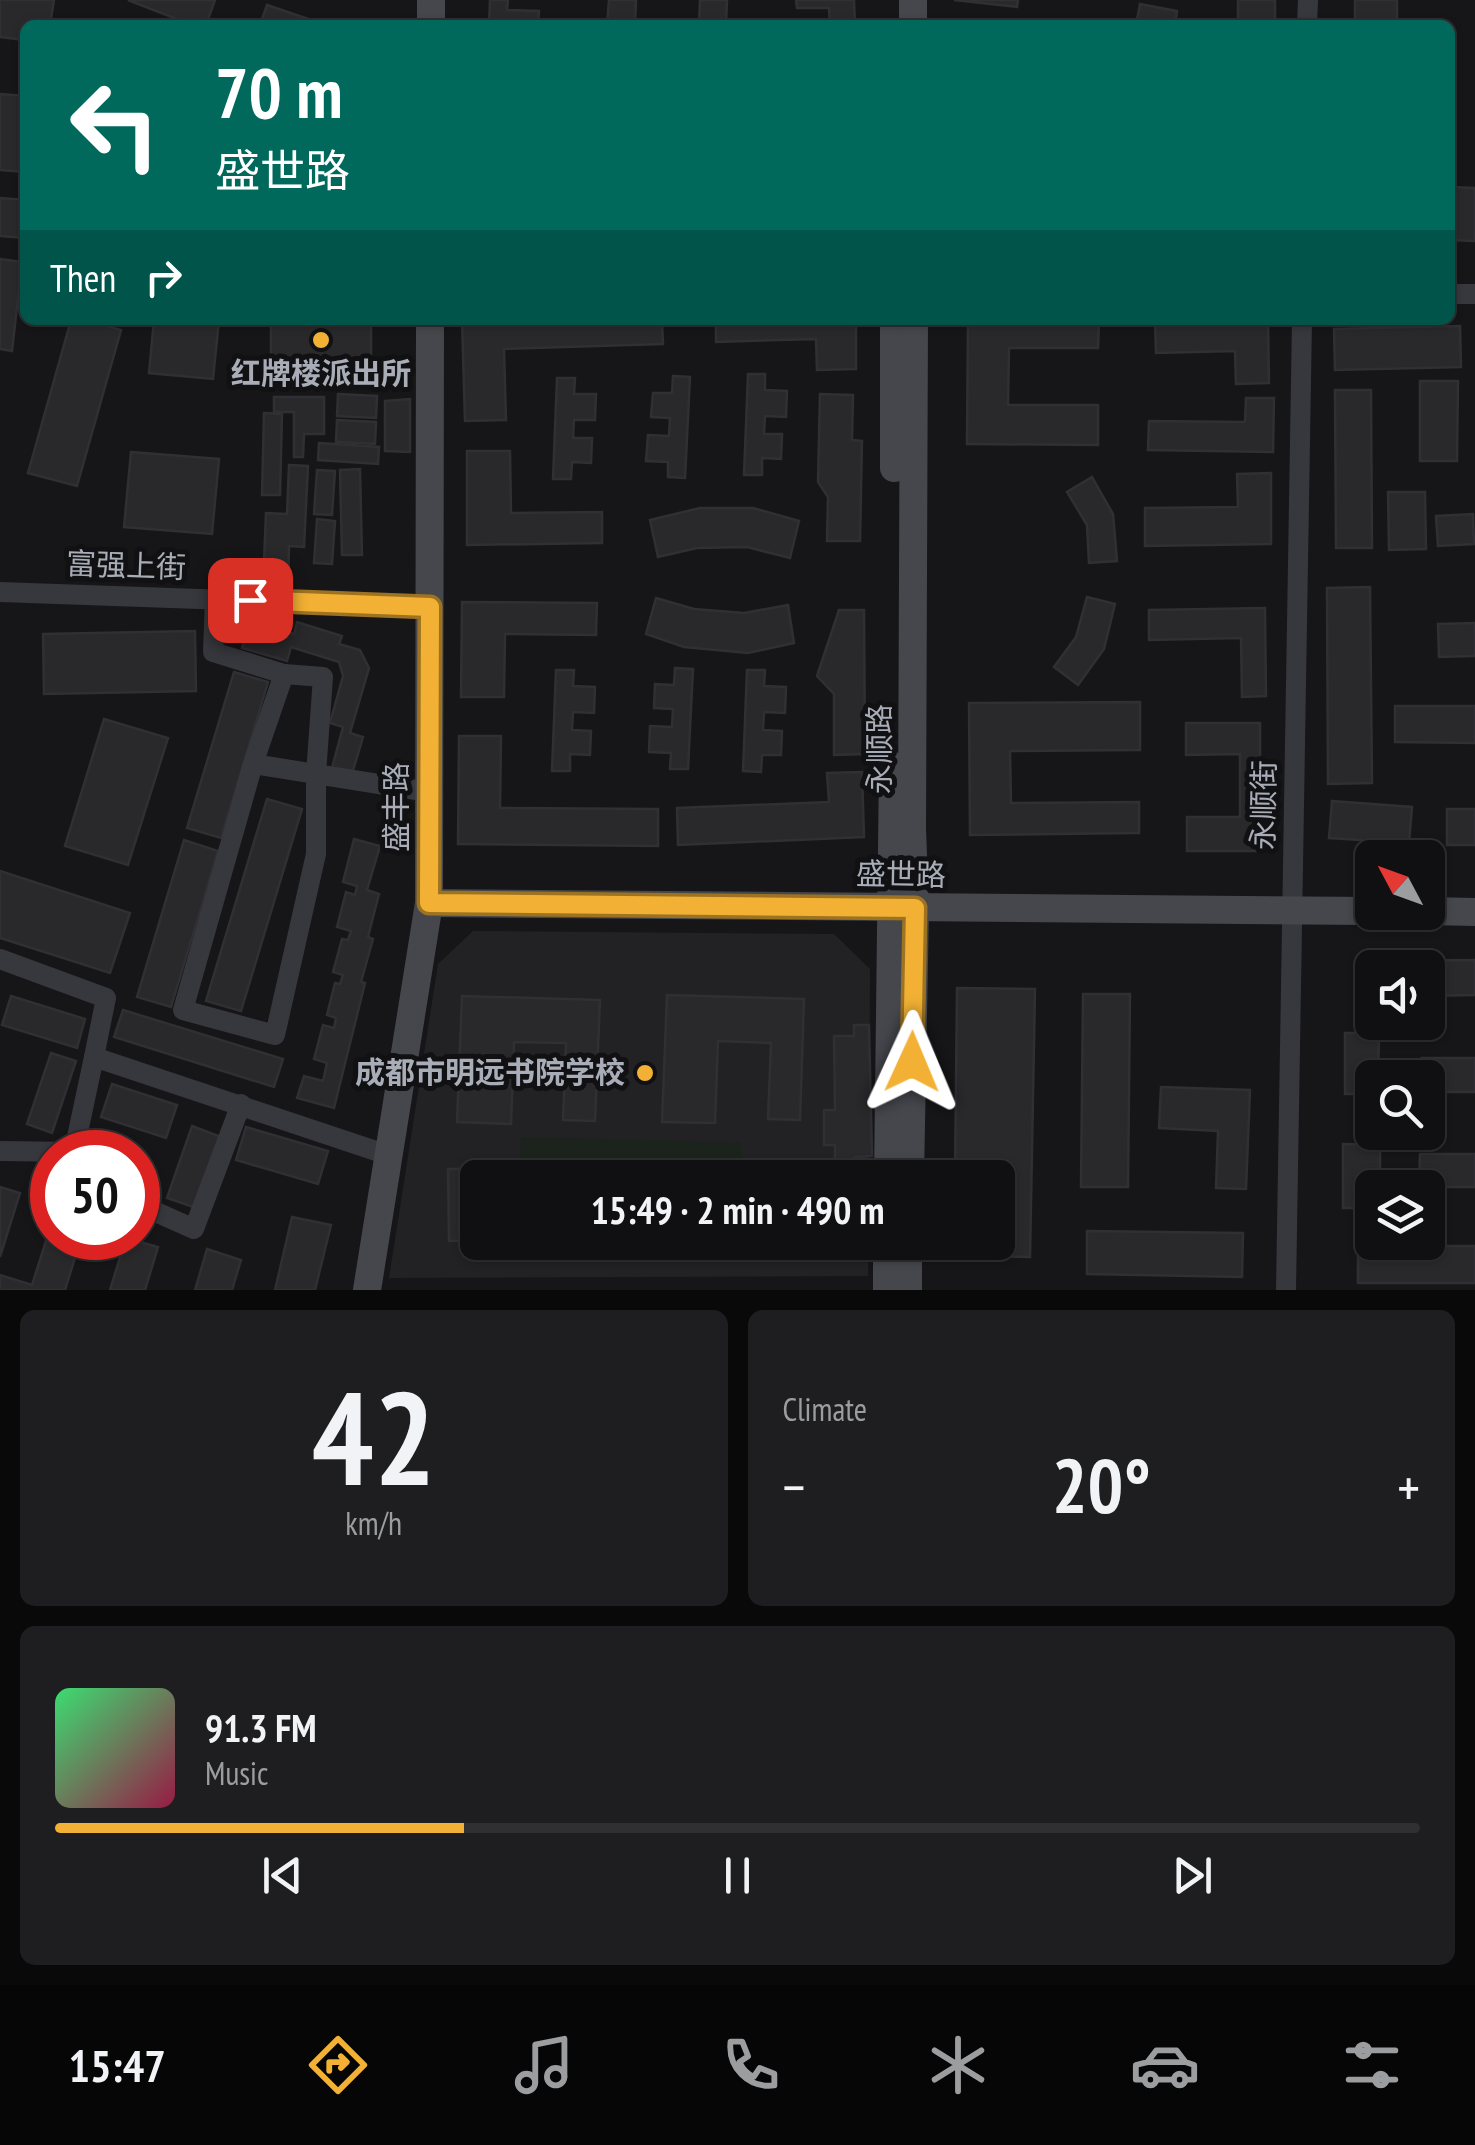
<!DOCTYPE html>
<meta charset="utf-8">
<style>
body{margin:0;font-family:"PT Sans Narrow","Noto Sans SC",sans-serif;background:#1e1e20;color:#f1f3f6;height:100vh;display:flex;flex-direction:column;font-size:38px;white-space:nowrap}
*{box-sizing:border-box;margin:0}
p{font-size:32px;color:#9c9d9f}
.icon{flex:none;width:55px;height:55px;fill:none;stroke:currentColor;stroke-width:2;stroke-linecap:round;stroke-linejoin:round}
.map{position:relative;height:1290px;overflow:hidden}
.drawer{display:flex;flex-direction:column;gap:20px;padding:20px;background:#09090a;flex:1}
.drawer>*{flex:none}
.hud{position:absolute;left:20px;top:20px;width:1435px;height:305px;border-radius:15px;box-shadow:0 2px 8px #0004,0 0 0 2px #303032;background:#00695c;color:#fff;overflow:hidden}
.needle{width:65px;rotate:311deg}
.fabs{position:absolute;left:1355px;top:840px;display:grid;gap:20px}
.fabs a{display:grid;place-items:center;width:90px;height:90px;border-radius:15px;background:#101012;box-shadow:0 2px 8px #0004,0 0 0 2px #303032;font-size:50px}
.speed{position:absolute;left:30px;top:1130px;display:flex;gap:20px;font-size:50px;font-weight:700;text-align:center}
.speed>*{display:grid;place-content:center;width:130px;height:130px;border-radius:50%;background:#101012;box-shadow:0 2px 8px #0004,0 0 0 2px #303032;line-height:1}
.speed .limit{border:15px solid #d22;background:#fff;color:#111}
.pin{position:absolute;display:grid;place-items:center;width:85px;height:85px;color:#fff;margin:-42px;border-radius:20px;box-shadow:0 5px 15px #0006}
.me{position:absolute;width:110px;margin:-55px;rotate:1deg;stroke-linejoin:round;filter:drop-shadow(0 0 8px #0008)}
.turn{display:flex;align-items:center;gap:35px;height:210px;padding:0 30px;font-size:45px}
.turn .icon{width:130px;height:130px;stroke-width:2.5}
.turn b{display:block;font-size:70px;line-height:85px}
.then{display:flex;align-items:center;height:95px;padding:0 30px;background:#0003;gap:20px;font-size:38px}
.big{font-size:75px;font-weight:600;line-height:1.1}
.drawer .card{flex:1;display:flex;flex-direction:column;justify-content:center;gap:15px;min-width:0;padding:0 35px;border-radius:15px;background:#1e1e20}
.drawer .dial{align-items:center;gap:0}
.dial b{font-size:130px;line-height:1}
.song{display:flex;align-items:center;gap:30px}
.cover{width:120px;height:120px;border-radius:15px;background:linear-gradient(135deg,hsl(140 70% 55%),hsl(340 70% 35%))}
.played{height:10px;border-radius:5px;background:linear-gradient(90deg,#f2b134 30%,#303032 30%)}
.keys{display:flex;justify-content:space-around;direction:ltr}
.heat{display:flex;justify-content:space-between;align-items:center;font-size:55px;direction:ltr}
.drawer .tiles{flex:1;display:grid;gap:20px;grid-template-columns:1fr 1fr}
.card:last-child{grid-column:span 2}
.trip{position:absolute;left:460px;top:1160px;width:555px;height:100px;border-radius:15px;background:#101012;box-shadow:0 2px 8px #0004,0 0 0 2px #303032;font-weight:600;line-height:100px;text-align:center}
.dock{display:flex;height:160px;justify-content:space-around;align-items:center;background:#060607;color:#9c9d9f}
.dock .icon{width:70px;height:70px}
.dock .selected{color:#f2b134}
.dock b{font-size:45px;color:#f1f3f6}
.map>svg:first-child{display:block}
</style>
<div class="map">
<svg width="1475" height="1290" viewBox="0 0 1475 1290">
<rect width="100%" height="100%" fill="#161618"/>
<!-- built -->
<path fill="#222225" d="M473,931l361,3 36,35 -1,208 -391,1v64l391,1 -1,33 -479,2 49,-314z"/>
<!-- green -->
<g fill="#1c231d">
<path d="M521,1137l220,5 -1,35h-220z"/>
<path d="M518,1243h221l-1,19 -220,-5z"/>
</g>
<!-- building -->
<g fill="#29292c" stroke="#303034" stroke-width="2.5">
<path d="M0,0h54l-4,25h-25v15l-25,-3z"/>
<path d="M128,0h87l-9,25h-14z"/>
<path d="M490,0h18l-1,10 32,1 -1,14h-49z"/>
<path d="M609,0h27l-1,25h-28z"/>
<path d="M700,0h27l-1,25h-27z"/>
<path d="M796,0h58l1,25h-25l-1,-17h-32z"/>
<path d="M954,0h64l-1,7z"/>
<rect x="1238" y="0" width="37" height="25"/>
<rect x="1355" y="0" width="42" height="25"/>
<path d="M1140,4l37,7 -2,14h-39z"/>
<path d="M267,5l59,20h-66z"/>
<path d="M0,94l25,2v76l-25,-2z"/>
<path d="M1450,187l25,1v53l-25,-1z"/>
<path d="M0,198l25,2v38l-25,-2z"/>
<path d="M0,259l22,3 -10,89 -12,-2z"/>
<path d="M71,320h15l35,10 -44,156 -49,-13z"/>
<path d="M154,320h65l-6,59 -64,-6z"/>
<rect x="271" y="320" width="100" height="41"/>
<path d="M462,320h200l1,24 -159,5 2,71 -41,1z"/>
<path d="M716,320h135l5,5v44l-39,1 -1,-31 -100,3z"/>
<path d="M968,320h131l-1,28h-89l-1,57h90v40l-131,-1z"/>
<path d="M1268,320l1,63 -33,1 -1,-33 -79,2 -1,-32z"/>
<path d="M1460,326l1,41 -126,3 -1,-41z"/>
<path d="M748,374h17v16l22,1 -1,26 -21,-1 -1,18h18l-1,25 -19,-1v17h-18z"/>
<path d="M673,376l17,1 -5,101 -17,-1v-15l-22,-1 2,-26 21,1 1,-18 -19,-1 2,-24h19z"/>
<path d="M557,378h18l-1,16h22l-1,26h-21l-1,18h19l-1,25 -19,-1 -1,17h-18z"/>
<path d="M1420,381h38l-1,80h-37z"/>
<path d="M1335,390h36l1,158h-36z"/>
<path d="M338,394l39,2 -1,22 -39,-2z"/>
<path d="M820,394l33,1 -1,45 10,1 -2,100h-33l1,-44 -10,-15z"/>
<path d="M274,397h50v37h-20l-1,23h-9v-45h-20z"/>
<path d="M1246,398h28l-1,54 -125,-2 1,-29 96,1z"/>
<path d="M410,399v53l-25,-1v-50z"/>
<path d="M264,413l18,1 -2,81h-18z"/>
<path d="M337,420l39,2 -1,22 -39,-2z"/>
<path d="M319,443l60,4 -1,17 -60,-4z"/>
<path d="M467,451h43l1,62 91,-1v31l-135,2z"/>
<path d="M131,452l88,7 -7,75 -88,-7z"/>
<path d="M289,465l19,1 -4,81 -15,-1 -1,41 -25,-1 3,-73 21,1z"/>
<path d="M360,469l2,86h-20l-2,-85z"/>
<path d="M317,470l18,1 -3,44 -18,-1z"/>
<path d="M1271,473v71l-126,2v-38l93,-1 -1,-33z"/>
<path d="M1092,477l21,37 4,47 -28,2 -2,-38 -20,-33z"/>
<path d="M1388,492h37l1,57 -37,1z"/>
<path d="M700,508h53l46,13 -9,37 -43,-11 -50,1 -39,9 -8,-37z"/>
<path d="M1473,514l1,30 -36,2 -2,-30z"/>
<path d="M317,519l18,2 -3,43 -18,-1z"/>
<path d="M1370,587l2,196 -44,1 -1,-196z"/>
<path d="M1087,597l28,7 -11,45 -26,36 -24,-18 22,-30z"/>
<path d="M656,598l38,11 50,4 44,-8 6,38 -46,10 -64,-6 -38,-13z"/>
<path d="M462,602l135,1 -1,32 -91,-1 -1,63h-43z"/>
<path d="M1265,608l1,88 -24,1 -1,-59 -92,2v-30z"/>
<path d="M839,610h25l1,144 -31,1v-61l-17,-18z"/>
<path d="M251,621l43,13 3,-12 45,14 -3,8 21,6 9,18 -19,65 13,4 -11,37 -20,-6 11,-41 -13,-4 13,-47 -4,-14 -48,-15 -4,14 -45,-13z"/>
<path d="M1475,623v33l-36,1 -1,-33z"/>
<path d="M195,631l1,60 -152,3 -1,-60z"/>
<path d="M675,668l18,1 -5,100h-18l1,-16 -22,-1 1,-26 22,1 1,-18 -19,-1 1,-24 19,1z"/>
<path d="M556,670h18l-1,16 22,1 -1,26 -21,-1 -1,18 19,1 -1,24 -20,-1v17h-18z"/>
<path d="M747,670h18l-1,16 22,1 -1,26 -21,-1 -1,18 19,1 -1,24h-19l-1,17 -18,-1z"/>
<path d="M234,672l34,10 -47,156 -34,-10z"/>
<path d="M1140,702v48l-130,1 1,52 128,-1v31l-169,2 -1,-132z"/>
<path d="M1395,706h80v37l-80,-1z"/>
<path d="M104,719l64,19 -40,127 -63,-19z"/>
<path d="M1186,723h74v128h-73v-34h53v-63l-54,1z"/>
<path d="M459,736h42l-1,72 158,1v37l-200,-2z"/>
<path d="M862,772l2,65 -186,8 -1,-37 152,-6 -2,-29z"/>
<path d="M267,799l35,10 -61,202 -35,-10z"/>
<path d="M1332,801l80,6 -3,36 -80,-5z"/>
<rect x="1447" y="809" width="28" height="36"/>
<path d="M354,839l26,7 -13,44 12,4 -11,43 5,2 -12,43 4,1 -31,125 -37,-10 7,-22 19,5 4,-18 -13,-4 9,-34 11,3 2,-10 -9,-3 8,-32 5,1 3,-9 -10,-3 9,-33 6,1 3,-9 -14,-4 9,-35 9,3 2,-9 -14,-4z"/>
<path d="M184,840l34,11 -47,156 -34,-10z"/>
<path d="M0,871l130,42 -20,60 -110,-35z"/>
<path d="M1475,960v35l-47,1v-28h-56v28h-15v-35z"/>
<path d="M957,988l78,1 -5,268 -77,-1 1,-14h44v-64h-43z"/>
<path d="M1083,994h47l-2,193h-47z"/>
<path d="M667,995l137,4 -4,121 -32,-1 3,-76 -53,-2 -3,82 -53,-1z"/>
<path d="M11,996l74,23 -8,29 -75,-23z"/>
<path d="M462,996l138,4 -5,121 -32,-1 3,-77 -52,-1 -3,82 -54,-2z"/>
<path d="M123,1010l160,49 -9,28 -160,-50z"/>
<path d="M854,1025h15l3,131 -17,1v21h-36l-1,-13 17,-1v-19h-11v-35h11l-1,-74h20z"/>
<path d="M1345,1033h34l-1,45h-6v16h-27z"/>
<path d="M51,1053l25,8 -24,72 -25,-9z"/>
<path d="M1422,1058h53v34h-47v-14h-6z"/>
<path d="M112,1084l65,21 -11,33 -65,-21z"/>
<path d="M1161,1087l89,3 -4,99 -30,-1 2,-57 -59,-3z"/>
<path d="M192,1126l29,11 -25,71 -29,-10z"/>
<path d="M246,1127l82,24 -10,33 -82,-24z"/>
<path d="M1343,1144l37,1v43h-8v20h-29z"/>
<path d="M1420,1154h55v33h-56z"/>
<path d="M800,1166l1,12h-44l-1,-9z"/>
<path d="M506,1168v10h-28v62l-29,1 -1,-72z"/>
<path d="M0,1187l20,6 -20,64z"/>
<path d="M292,1217l39,8 -16,65h-40z"/>
<path d="M52,1222v16h29l-16,52h-65v-15l32,10z"/>
<path d="M1087,1231l156,2 -1,44 -155,-3z"/>
<path d="M126,1238l32,9 -13,43h-35z"/>
<path d="M761,1242h44v6l-43,3z"/>
<rect x="1358" y="1246" width="117" height="37"/>
<path d="M207,1249l34,11 -9,30h-37z"/>
</g>
<g fill="none" stroke-linecap="round" stroke-linejoin="round">
<!-- street -->
<g stroke="#37383d" stroke-width="20">
<path d="M1307,25l1,-25"/>
<path d="M1450,294h25"/>
<path d="M0,592l429,15"/>
<path d="M215,599l-2,53 71,22"/>
<path d="M253,764l31,-90 39,3 -7,97v80l-41,181 -92,-25 70,-246 176,28"/>
<path d="M0,959l106,39 -12,59 294,98"/>
<path d="M0,1151l77,1"/>
<path d="M74,1151l20,-94"/>
<path d="M138,1204l56,25 47,-125"/>
<path d="M1286,1290l16,-970"/>
</g>
<!-- secondary -->
<g stroke="#45474d" stroke-width="28">
<path d="M913,0v25"/>
<path d="M431,25v-25"/>
<path d="M894,468v-148"/>
<path d="M429,903l943,8"/>
<path d="M1428,911l47,1"/>
<path d="M888,1178l5,-412"/>
<path d="M910,1178l5,-270 -3,-79 2,-509"/>
<path d="M367,1290l62,-387 1,-583"/>
<path d="M887,1290v-48"/>
<path d="M908,1290v-48"/>
</g>
</g>
<g fill="none" stroke-linecap="round" stroke-linejoin="round">
<!-- route casing -->
<g stroke="#9d7322" stroke-width="25">
<path id="route" d="M250,600l180,7 -1,296 486,5 -3,154"/>
</g>
<!-- route -->
<use href="#route" stroke="#f2b134" stroke-width="18"/>
</g>
<!-- markers -->
<g fill="#f2b134" stroke="#111113" stroke-width="4">
<circle cx="321" cy="340" r="10"/>
<circle cx="645" cy="1073" r="10"/>
</g>
<g text-anchor="middle" stroke-width="10" stroke-linejoin="round" paint-order="stroke">
<!-- poi labels -->
<g font-size="30" font-weight="bold" fill="#a8adb8" stroke="#111113">
<text x="321" y="384">红牌楼派出所</text>
<text x="625" y="1083" text-anchor="end">成都市明远书院学校</text>
</g>
<!-- street labels -->
<g font-size="30" fill="#a8adb8" stroke="#111113">
<text transform="translate(126 566) rotate(2)" y="10">富强上街</text>
<text transform="translate(880 749) rotate(-90)" y="10">永顺路</text>
<text transform="translate(1264 805) rotate(-89)" y="10">永顺街</text>
<text transform="translate(397 807) rotate(-90)" y="10">盛丰路</text>
<text transform="translate(901 875) rotate(1)" y="10">盛世路</text>
</g>
</g>
</svg>
<div class="fabs">
<a><svg class="needle" viewBox="-14 -14 28 28"><path d="M0-13l5 13h-10z" fill="#e53935"/><path d="M0 13l5-13h-10z" fill="#9c9d9f"/></svg></a>
<a><svg class="icon" aria-label="sound" viewBox="0 0 24 24"><path d="M4 9h4l5-4v14l-5-4H4zM17 9q2 3 0 6"/></svg></a>
<a><svg class="icon" aria-label="search" viewBox="0 0 24 24"><circle cx="10" cy="10" r="6"/><path d="M15 15l6 6"/></svg></a>
<a><svg class="icon" aria-label="layers" viewBox="0 0 24 24"><path d="M12 4l9 5-9 5-9-5zM3 14l9 5 9-5"/></svg></a>
</div>
<div class="speed"><div class="limit">50</div></div>
<div class="pin" style="left:250px;top:600px;background:#d93025"><svg class="icon" aria-label="arrive" viewBox="0 0 24 24"><path d="M6 21V4h12l-3 4 3 4H6"/></svg></div>
<svg class="me" style="left:912px;top:1062px" viewBox="-20 -20 40 40"><path d="M0-17L14 15 0 8-14 15z" fill="#f2b134" stroke="#fff" stroke-width="4"/></svg>
<div class="trip">15:49 · 2 min · 490 m</div>
<div class="hud">
<div class="turn"><svg class="icon" aria-label="left" viewBox="0 0 24 24"><path d="M17 20v-9H6M10 6l-5 5 5 5"/></svg><div><b>70 m</b>盛世路</div></div>
<div class="then">Then<svg class="icon" aria-label="right" viewBox="0 0 24 24"><path d="M7 20v-9h11M14 6l5 5-5 5"/></svg></div>
</div>
</div>
<section class="drawer">
<div class="tiles">
<div class="card dial"><b>42</b><p>km/h</p></div>
<div class="card"><p>Climate</p>
<div class="heat"><a>−</a><b class="big">20°</b><a>+</a></div>
</div>
<div class="card">
<div class="song"><i class="cover"></i><div><b>91.3 FM</b><p>Music</p></div></div>
<div class="played"></div>
<div class="keys"><svg class="icon" aria-label="previous" viewBox="0 0 24 24"><path d="M18 5L8 12l10 7zM5 5v14"/></svg><svg class="icon" aria-label="pause" viewBox="0 0 24 24"><path d="M8 5v14M16 5v14"/></svg><svg class="icon" aria-label="next" viewBox="0 0 24 24"><path d="M6 5l10 7-10 7zM19 5v14"/></svg></div>
</div>
</div>
</section>
<nav class="dock">
<b>15:47</b>
<svg class="icon selected" aria-label="directions" viewBox="0 0 24 24"><path d="M12 3l9 9-9 9-9-9zM9 14v-3h6M13 9l2 2-2 2"/></svg>
<svg class="icon" aria-label="music" viewBox="0 0 24 24"><path d="M9 18V5l10-2v13"/><circle cx="6" cy="18" r="3"/><circle cx="16" cy="16" r="3"/></svg>
<svg class="icon" aria-label="phone" viewBox="0 0 24 24"><path d="M5 4h4l2 5-3 2q2 4 5 5l2-3 5 2v4C11 20 4 13 5 4z"/></svg>
<svg class="icon" aria-label="climate" viewBox="0 0 24 24"><path d="M12 3v18M4 7l16 10M4 17L20 7"/></svg>
<svg class="icon" aria-label="car" viewBox="0 0 24 24"><path d="M5 17H2v-5l4-1 3-4h7l3 4 3 1v5h-3M9 17h6M6 11h13"/><circle cx="7" cy="17" r="2"/><circle cx="17" cy="17" r="2"/></svg>
<svg class="icon" aria-label="filters" viewBox="0 0 24 24"><path d="M4 7h16M4 17h16"/><circle cx="9" cy="7" r="2"/><circle cx="15" cy="17" r="2"/></svg>
</nav>
